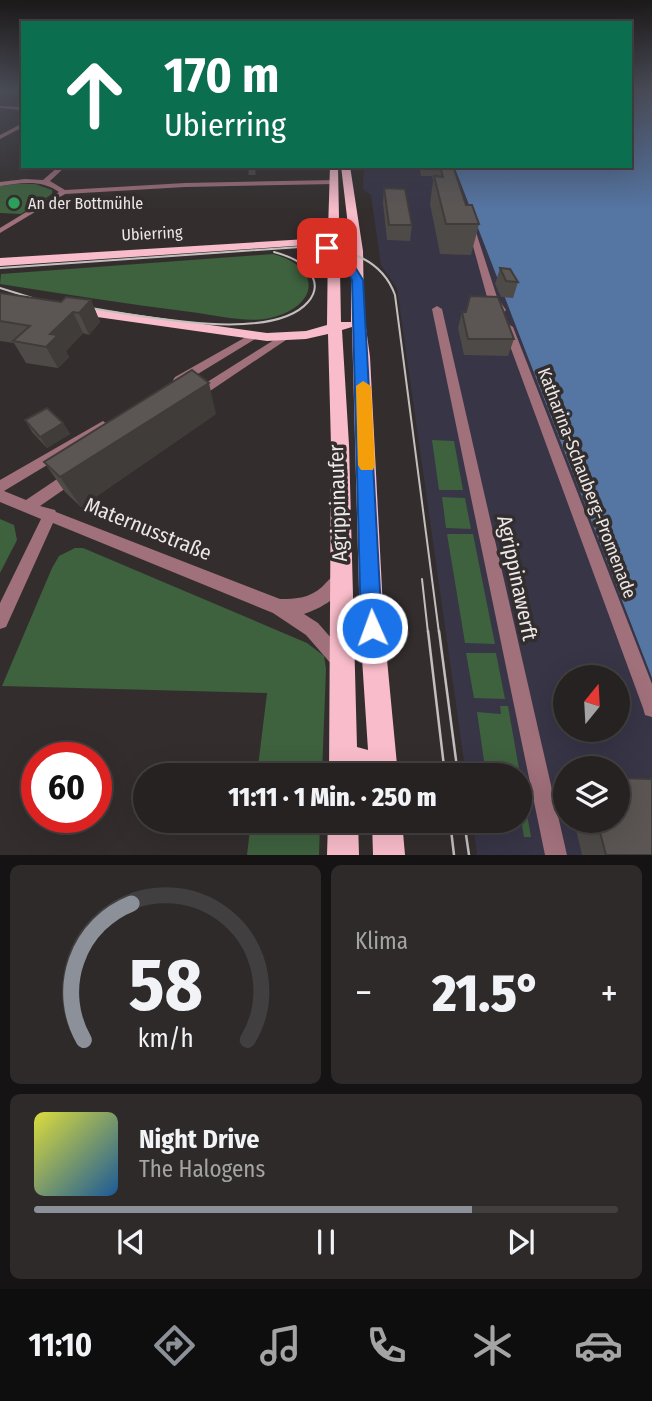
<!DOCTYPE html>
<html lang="de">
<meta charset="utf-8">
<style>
body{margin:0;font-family:"Fira Sans Condensed",sans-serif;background:#2e2a2a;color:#f1f3f6;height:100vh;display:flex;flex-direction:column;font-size:26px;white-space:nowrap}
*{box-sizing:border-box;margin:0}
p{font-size:23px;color:#a4a4a5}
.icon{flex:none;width:38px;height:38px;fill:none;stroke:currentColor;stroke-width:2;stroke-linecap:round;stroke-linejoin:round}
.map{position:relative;height:855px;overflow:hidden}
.side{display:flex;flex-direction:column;gap:10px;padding:10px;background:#151313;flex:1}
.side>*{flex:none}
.banner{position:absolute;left:21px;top:21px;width:611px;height:147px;border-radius:0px;box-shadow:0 7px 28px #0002,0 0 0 2px #423f40;background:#0b6e4f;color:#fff;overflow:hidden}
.needle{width:46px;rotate:18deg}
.buttons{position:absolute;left:553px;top:665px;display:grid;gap:14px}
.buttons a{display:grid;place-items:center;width:77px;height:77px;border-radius:50%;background:#262222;box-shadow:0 7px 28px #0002,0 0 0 2px #423f40;font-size:35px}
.speed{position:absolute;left:21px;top:742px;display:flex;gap:14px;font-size:35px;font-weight:700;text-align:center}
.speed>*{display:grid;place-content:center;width:91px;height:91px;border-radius:50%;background:#262222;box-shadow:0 7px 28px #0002,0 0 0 2px #423f40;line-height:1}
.speed .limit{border:10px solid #d22;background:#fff;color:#111}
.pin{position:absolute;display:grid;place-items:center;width:60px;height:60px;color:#fff;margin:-30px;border-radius:14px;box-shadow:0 4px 10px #0006}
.me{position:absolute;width:77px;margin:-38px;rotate:358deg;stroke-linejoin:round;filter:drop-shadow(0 0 5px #0008)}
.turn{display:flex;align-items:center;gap:24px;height:147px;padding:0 28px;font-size:32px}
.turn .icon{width:91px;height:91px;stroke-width:2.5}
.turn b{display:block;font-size:49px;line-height:60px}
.big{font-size:52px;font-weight:800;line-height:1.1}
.side .tile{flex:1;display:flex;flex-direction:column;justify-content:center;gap:10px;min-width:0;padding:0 24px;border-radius:10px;background:#2e2a2a}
.side .dial{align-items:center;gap:0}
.dial svg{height:182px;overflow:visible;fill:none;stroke:#423f40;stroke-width:7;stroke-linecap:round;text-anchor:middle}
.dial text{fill:#f1f3f6;stroke:none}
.song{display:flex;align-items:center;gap:21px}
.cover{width:84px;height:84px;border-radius:10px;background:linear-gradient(135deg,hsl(60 70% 55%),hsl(210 70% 35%))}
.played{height:7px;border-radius:4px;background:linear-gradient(90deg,#8c9099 75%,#423f40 75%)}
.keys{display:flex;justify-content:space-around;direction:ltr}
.heat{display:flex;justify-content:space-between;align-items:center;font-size:38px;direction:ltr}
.side .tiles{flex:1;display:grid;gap:10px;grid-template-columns:1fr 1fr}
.tile:last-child{grid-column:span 2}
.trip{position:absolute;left:133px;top:763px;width:399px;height:70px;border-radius:35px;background:#262222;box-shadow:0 7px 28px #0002,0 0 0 2px #423f40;font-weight:800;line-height:70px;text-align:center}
.tab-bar{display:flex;height:112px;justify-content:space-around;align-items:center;background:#0f0e0e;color:#a4a4a5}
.tab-bar .icon{width:49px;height:49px}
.tab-bar .selected{color:#8c9099}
.tab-bar b{font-size:32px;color:#f1f3f6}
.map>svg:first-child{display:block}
</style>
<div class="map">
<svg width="652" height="855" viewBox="0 0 652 855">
<rect width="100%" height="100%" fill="#332e2d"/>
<!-- commercial -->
<path fill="#373546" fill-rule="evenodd" d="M364,166h90l198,512v177h-175l-4,-34h47v-46h-54l-69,-487 -16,-23 -10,-70 -8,-6zM565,677h53v53h-53zM565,768h53v53h-53z"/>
<!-- green -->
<g fill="#3e613e">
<path d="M16,184h19l17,6v4l-31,20 -21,-1v-27z"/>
<path d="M273,254c54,15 43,56 -8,65 -23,3 -51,-4 -74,-7 -64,-8 -127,-18 -191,-28l1,-10z"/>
<path d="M432,440l22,1 9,49h-24z"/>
<path d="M442,497l23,1 6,31 -25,-1z"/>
<path d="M0,519l14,6 3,15 -17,33z"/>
<path d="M447,534h26l22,110 -30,-1z"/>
<path d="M75,548h8l224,95 17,13 2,13 -4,106h-65l10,-82 -265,-7 50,-118 7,-12z"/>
<path d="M466,653h30l9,46 -31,-1z"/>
<path d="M500,706h8l23,131h-7l-2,-12 -30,-2v-2h28v-46h-34l-9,-63 24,2z"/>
<path d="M251,821h69l-1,34h-72z"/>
</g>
<!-- water -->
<path fill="#5575a3" d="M630,91h22v587l-198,-512h176z"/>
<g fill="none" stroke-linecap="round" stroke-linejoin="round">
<!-- street-tunnel -->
<path stroke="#4f4a49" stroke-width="7" stroke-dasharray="7 3.5" stroke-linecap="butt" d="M252,169v6"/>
<!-- street -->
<g fill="#a0707b" fill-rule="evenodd">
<path d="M0,106l23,1v3l-23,-2z"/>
<path d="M23,123v4l-23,12v-4z"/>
<path d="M59,166h7l-16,15 15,9 120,-7 150,-3 3,2 -3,2 -150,3 -120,7 -65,39v-5l59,-36c-17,-13 -39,-9 -59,-6v-4l25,-3 18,1z"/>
<path d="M467,224l7,2 23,71 9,13 -2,2h-6l-11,-15z"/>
<path d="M437,306l5,3 125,546h-22l-113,-546z"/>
<path d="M508,324l5,3 139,357v33l-7,-2 -2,-7 -140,-381z"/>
<path d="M253,333l5,3 -1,2 -74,45h-8l-2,-3 2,-3z"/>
<path d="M282,335l4,1v4l-85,57h-8l-2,-3 2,-3z"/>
<path d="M103,421l6,5 -2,3 -103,62 22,9 43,-29 5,-1 5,1 2,4 -2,4 -39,27 15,4 1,2 224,87c17,0 29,-1 42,-12 6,-6 10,-12 18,-15l6,3 2,5c-8,17 -26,28 -44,34l14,9 27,31 3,6 -3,6 -6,3 -6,-3 -27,-31 -33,-22 -220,-90 -47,104 -6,2v-26l41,-84 -41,-17v-22z"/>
</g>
<!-- primary -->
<g fill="#f9bcca" fill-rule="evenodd">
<path d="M330,166h8l3,156h10v-71l-10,-85h9l13,85 1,62 6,44 14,271 14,147h-69l2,-330 -3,-111 -22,5 -39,2 -191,-27 -7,-4 7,-4 191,27 39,-2 21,-6 1,-85 -21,5 -307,21v-8l307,-19 21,-8zM352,327l8,301 8,122 -11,-3 -8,-302 -7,-115z"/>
<path d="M328,821h30l1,34h-32z"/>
<path d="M372,821h30l3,34h-32z"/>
</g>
<!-- tram-far1 -->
<g stroke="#c3bfbe" stroke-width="2">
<path d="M0,268l314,-22c35,4 68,13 81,49l44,338"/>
<path d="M0,288l42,13"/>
<path d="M77,306c52,7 193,40 231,-4 6,-7 9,-15 5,-24 -6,-15 -24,-22 -39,-26"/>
<path d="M422,579l6,54"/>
</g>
<!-- tram -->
<g stroke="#c3bfbe" stroke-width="2.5">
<path d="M428,631l17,144"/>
<path d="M439,631l19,144"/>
<path d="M450,821l4,34"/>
<path d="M464,821l5,34"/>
</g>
</g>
<!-- wall -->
<g fill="#4e4a47">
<path d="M419,166h34l13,39 13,19 -8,31 -31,-1 -10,-50 3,-23 -1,-5h-11z"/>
<path d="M384,188l28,37 -2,16 -23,-1 -4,-37z"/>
<path d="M500,268l18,14 -5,16 -12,-1 -6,-13z"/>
<path d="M0,293l61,9 30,-2 9,22 -11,13 -6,-2 -17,18 3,6 -11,11 -32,-5 -12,-20 -14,-2z"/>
<path d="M470,296l44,43 -6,17 -44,-1 -6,-27 4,-16h4z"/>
<path d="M216,414l-135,93 -16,-15 -21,-30z"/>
<path d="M25,420l38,3 7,11 -23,14 -15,-16z"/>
<path d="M574,821h44l34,34h-70z"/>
</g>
<!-- shaded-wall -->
<g fill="#403c3a">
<path d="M91,300l9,22 -11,13 -10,-22z"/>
<path d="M73,312l10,21 -17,18 3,6 -11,11 -12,-21 4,-13z"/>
<path d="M209,383l7,31 -135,93 -21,-30z"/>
<path d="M63,423l7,11 -23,14 -7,-11z"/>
</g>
<!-- building -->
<g fill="#5b5653" stroke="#403c3a" stroke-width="2">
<path d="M440,166h13l13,39h6l7,19h-33l-12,-48 9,1z"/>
<path d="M384,188l21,1 7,36h-23z"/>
<path d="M500,268l10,1 8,13 -12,-1z"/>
<path d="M0,293l61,9 5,-5 25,3 -12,13 -6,-1 -23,22 8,1 -12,12 -33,-6 17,-15 -30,-5z"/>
<path d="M470,296l28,1 16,42h-46l-6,-27h4z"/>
<path d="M192,370l17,13 -149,94 -16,-15z"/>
<path d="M47,408l16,15 -23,14 -15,-17z"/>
<path d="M618,778l34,1v76h-46l-9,-34h21z"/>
</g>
<!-- sky -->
<linearGradient id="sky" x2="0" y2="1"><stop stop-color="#1c1919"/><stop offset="0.43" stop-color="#4a4c57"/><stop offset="1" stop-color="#4a4c57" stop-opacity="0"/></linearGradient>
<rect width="652" height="211" fill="url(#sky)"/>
<!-- route -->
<path fill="#1a73e8" stroke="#114b97" stroke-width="2" d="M324,246c21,-2 29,19 39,34l19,348 -3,7 -7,4 -8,-4 -3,-7 -9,-348 -14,-22 -14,-8z"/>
<!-- slow -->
<path fill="#f59e0b" d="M363,381l8,5 4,79 -2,5h-12l-3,-5 -2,-79z"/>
<!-- markers -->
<circle fill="#2e9e5b" stroke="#332e2d" stroke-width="2.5" cx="14" cy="203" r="7"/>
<g text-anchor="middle" stroke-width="7" stroke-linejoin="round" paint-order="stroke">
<!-- far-poi labels -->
<g font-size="16" fill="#ece8e7" stroke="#332e2d" text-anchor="start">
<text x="28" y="209">An der Bottmühle</text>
</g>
<!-- far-street labels -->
<g font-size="16" fill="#ece8e7" stroke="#332e2d">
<text transform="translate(152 233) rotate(-3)" y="6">Ubierring</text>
</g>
<!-- street labels -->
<g font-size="18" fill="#ece8e7" stroke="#332e2d">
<text transform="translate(587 483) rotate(69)" y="6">Katharina-Schauberg-Promenade</text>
</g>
<!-- near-street labels -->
<g font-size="21" fill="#ece8e7" stroke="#332e2d">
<text transform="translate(338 503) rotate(-92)" y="7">Agrippinaufer</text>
<text transform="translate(148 529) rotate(22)" y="7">Maternusstraße</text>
<text transform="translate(517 578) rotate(78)" y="7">Agrippinawerft</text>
</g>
</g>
</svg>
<div class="buttons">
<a><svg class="needle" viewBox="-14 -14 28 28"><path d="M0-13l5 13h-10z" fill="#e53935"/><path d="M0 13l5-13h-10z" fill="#a4a4a5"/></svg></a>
<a><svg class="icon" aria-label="layers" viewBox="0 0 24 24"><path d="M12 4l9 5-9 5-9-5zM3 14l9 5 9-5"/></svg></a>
</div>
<div class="speed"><div class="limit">60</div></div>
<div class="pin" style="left:327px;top:248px;background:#d93025"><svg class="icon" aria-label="arrive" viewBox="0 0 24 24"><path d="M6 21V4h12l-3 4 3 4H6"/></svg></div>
<svg class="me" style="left:372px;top:628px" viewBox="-20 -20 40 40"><circle r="17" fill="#1a73e8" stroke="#fff" stroke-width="3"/><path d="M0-11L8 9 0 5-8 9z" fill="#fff"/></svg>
<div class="trip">11:11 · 1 Min. · 250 m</div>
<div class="banner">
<div class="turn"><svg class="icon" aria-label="ahead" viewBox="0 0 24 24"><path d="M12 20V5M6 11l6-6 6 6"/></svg><div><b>170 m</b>Ubierring</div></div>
</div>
</div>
<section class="side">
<div class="tiles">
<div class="tile dial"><svg viewBox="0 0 100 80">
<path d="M14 69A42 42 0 1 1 86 69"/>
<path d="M14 69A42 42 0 0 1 35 9" stroke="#8c9099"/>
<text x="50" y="56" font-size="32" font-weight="700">58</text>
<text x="50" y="72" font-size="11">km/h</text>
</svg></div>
<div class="tile"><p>Klima</p>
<div class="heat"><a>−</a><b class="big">21.5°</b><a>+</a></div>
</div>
<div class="tile">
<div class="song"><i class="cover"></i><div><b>Night Drive</b><p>The Halogens</p></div></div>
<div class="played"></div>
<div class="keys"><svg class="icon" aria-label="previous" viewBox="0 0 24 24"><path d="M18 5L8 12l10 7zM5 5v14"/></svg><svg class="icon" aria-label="pause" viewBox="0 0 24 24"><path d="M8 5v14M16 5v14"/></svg><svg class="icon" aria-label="next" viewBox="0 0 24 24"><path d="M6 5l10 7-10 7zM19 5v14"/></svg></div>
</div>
</div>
</section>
<nav class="tab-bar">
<b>11:10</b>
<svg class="icon selected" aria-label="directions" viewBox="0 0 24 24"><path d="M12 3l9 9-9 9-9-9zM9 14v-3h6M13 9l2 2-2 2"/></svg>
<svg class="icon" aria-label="music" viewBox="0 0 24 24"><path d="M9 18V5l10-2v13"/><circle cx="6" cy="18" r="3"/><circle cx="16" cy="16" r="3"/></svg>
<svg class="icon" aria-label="phone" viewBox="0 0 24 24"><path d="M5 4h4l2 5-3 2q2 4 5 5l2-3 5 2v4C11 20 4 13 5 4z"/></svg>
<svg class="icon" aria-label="climate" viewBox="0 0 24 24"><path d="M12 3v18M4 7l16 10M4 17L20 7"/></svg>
<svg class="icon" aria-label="car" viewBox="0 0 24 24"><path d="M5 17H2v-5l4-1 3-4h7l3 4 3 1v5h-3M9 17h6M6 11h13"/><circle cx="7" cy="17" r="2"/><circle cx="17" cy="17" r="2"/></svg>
</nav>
